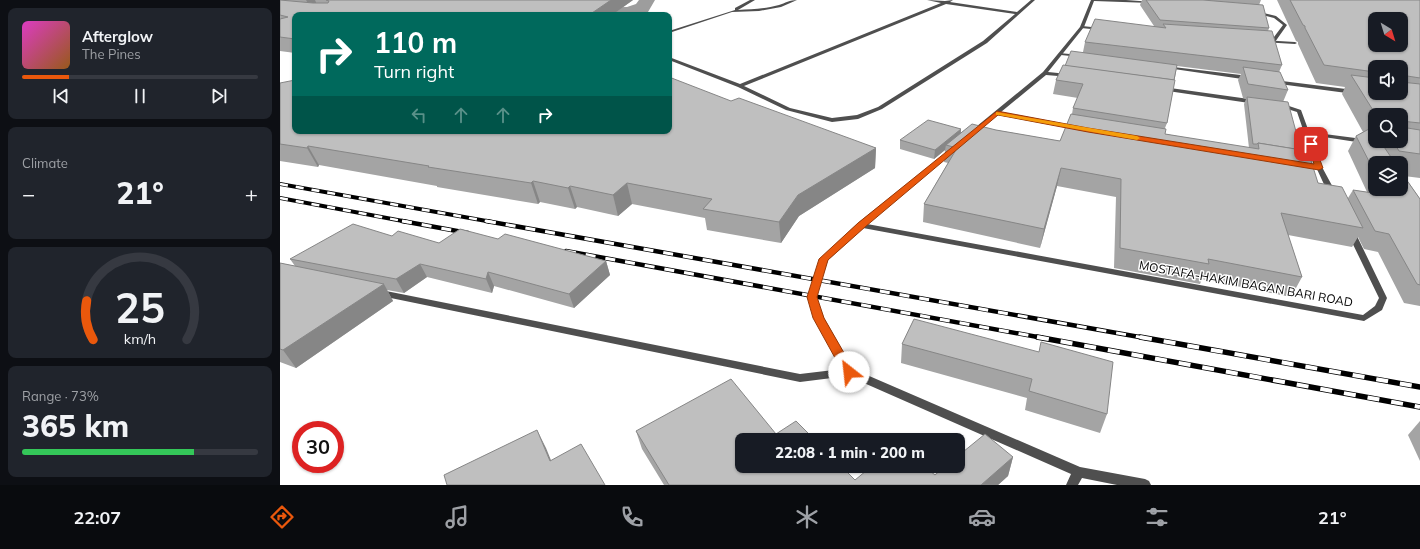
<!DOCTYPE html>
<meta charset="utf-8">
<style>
body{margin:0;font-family:Mulish,sans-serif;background:#20242c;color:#f1f3f6;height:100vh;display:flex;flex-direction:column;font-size:15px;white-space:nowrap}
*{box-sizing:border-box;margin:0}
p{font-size:13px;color:#9ea1a6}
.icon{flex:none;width:22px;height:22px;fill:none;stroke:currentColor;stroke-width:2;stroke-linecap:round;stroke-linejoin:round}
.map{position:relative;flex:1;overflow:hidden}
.panel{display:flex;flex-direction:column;gap:8px;padding:8px;background:#0d0f14;width:280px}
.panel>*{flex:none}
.top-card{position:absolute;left:12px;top:12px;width:380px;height:122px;border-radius:8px;box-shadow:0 1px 3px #0004;background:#00695c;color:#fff;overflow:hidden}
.needle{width:26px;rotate:142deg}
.buttons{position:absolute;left:1088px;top:12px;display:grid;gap:8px}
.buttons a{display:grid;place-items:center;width:40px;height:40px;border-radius:8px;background:#171b24;box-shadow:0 1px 3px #0004;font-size:20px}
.speed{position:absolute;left:12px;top:421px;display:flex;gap:8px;font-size:20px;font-weight:700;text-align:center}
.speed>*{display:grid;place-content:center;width:52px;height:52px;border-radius:50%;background:#171b24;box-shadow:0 1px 3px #0004;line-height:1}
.speed .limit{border:6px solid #d22;background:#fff;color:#111}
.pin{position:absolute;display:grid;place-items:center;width:34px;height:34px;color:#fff;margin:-17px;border-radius:8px;box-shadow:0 2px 6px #0006}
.me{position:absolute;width:44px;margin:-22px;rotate:331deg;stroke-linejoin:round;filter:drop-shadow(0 0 3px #0008)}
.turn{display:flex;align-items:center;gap:14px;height:84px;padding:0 16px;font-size:18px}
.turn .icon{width:52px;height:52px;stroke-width:2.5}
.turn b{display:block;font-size:28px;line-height:34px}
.lanes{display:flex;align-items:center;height:38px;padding:0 16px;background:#0003;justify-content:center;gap:20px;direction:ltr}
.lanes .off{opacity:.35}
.big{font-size:30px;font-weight:800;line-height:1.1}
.panel .widget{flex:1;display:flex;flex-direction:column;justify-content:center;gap:6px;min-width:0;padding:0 14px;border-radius:8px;background:#20242c}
.panel .dial{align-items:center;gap:0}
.dial svg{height:104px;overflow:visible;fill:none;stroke:#363941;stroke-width:7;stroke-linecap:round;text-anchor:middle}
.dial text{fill:#f1f3f6;stroke:none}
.song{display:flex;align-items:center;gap:12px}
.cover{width:48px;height:48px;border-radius:6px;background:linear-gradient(135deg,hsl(310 70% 55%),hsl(30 70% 35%))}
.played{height:4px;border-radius:2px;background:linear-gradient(90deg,#ea580c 20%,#363941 20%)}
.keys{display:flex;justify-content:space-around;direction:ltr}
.heat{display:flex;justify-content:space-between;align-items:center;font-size:22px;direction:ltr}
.charge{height:6px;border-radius:3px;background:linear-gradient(90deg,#34c759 73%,#363941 0)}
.trip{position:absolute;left:455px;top:433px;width:230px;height:40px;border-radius:8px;background:#171b24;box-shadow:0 1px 3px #0004;font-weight:800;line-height:40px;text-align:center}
.dock{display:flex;height:64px;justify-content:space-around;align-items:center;background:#090b0e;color:#9ea1a6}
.dock .icon{width:28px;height:28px}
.dock .on{color:#ea580c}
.dock b{font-size:18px;color:#f1f3f6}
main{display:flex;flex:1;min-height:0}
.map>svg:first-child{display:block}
</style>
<main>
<section class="panel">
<div class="widget">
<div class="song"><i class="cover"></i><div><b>Afterglow</b><p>The Pines</p></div></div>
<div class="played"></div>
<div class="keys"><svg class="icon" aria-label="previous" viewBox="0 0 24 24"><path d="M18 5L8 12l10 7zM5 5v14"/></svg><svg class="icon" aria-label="pause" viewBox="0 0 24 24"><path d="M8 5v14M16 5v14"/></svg><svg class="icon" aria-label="next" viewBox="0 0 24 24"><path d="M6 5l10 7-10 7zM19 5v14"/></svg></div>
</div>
<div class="widget"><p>Climate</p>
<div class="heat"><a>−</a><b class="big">21°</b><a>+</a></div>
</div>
<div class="widget dial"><svg viewBox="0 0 100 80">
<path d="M14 69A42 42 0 1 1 86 69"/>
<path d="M14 69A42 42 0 0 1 9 39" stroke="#ea580c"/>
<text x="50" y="56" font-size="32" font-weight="700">25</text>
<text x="50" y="72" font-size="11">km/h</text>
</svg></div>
<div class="widget"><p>Range · 73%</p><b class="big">365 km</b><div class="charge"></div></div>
</section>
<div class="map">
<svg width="1140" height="485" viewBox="0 0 1140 485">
<rect width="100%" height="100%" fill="#fff"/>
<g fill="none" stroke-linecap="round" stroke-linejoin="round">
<!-- canal -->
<path fill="#9d9d9d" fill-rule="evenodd" d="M359,0h16l-7,12 -12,3h-76l-2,-2 3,-4 6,-1 60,-1 9,-3z"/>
<!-- lane -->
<g fill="#4f4f4f" fill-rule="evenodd">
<path d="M470,0h5l-17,10c14,-1 27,-1 41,-5 6,-2 11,-5 18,-5l-16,7 -22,4 -27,1 -63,21v-2l66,-21v-2z"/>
<path d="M647,0l18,1 8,-1 -3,2 67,10 14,-12h4l-48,43 -105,66 -24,10 -26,3 -46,-12 -48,-23 -69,-27v-3l71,27 201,-81zM666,4l69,10 -32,27 -105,66 -21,8 -25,3 -42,-10 -46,-22z"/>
<path d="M802,26l19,2 2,1 -2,1 -20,-2v-2z"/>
<path d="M984,40l31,2 2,1 -2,1 -33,-2v-1z"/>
<path d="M779,53l21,2 2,1 -2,1 -19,-2h-2z"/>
<path d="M885,66l84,10 3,2 -3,2 -82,-12 -2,-1z"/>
<path d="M994,80l80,10 3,2 -3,2 -82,-11v-2z"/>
</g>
<!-- street -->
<g fill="#4f4f4f" fill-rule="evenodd">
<path d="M811,0h35l27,2 -2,1 -57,-2 -10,26 -36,45 20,2 3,2 -1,1 -24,-2 -45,37 76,14 3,2 -1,1 -82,-14 -22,18h-4v-2l72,-59 37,-45z"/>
<path d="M975,11l21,5 11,9 -12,17 -4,-1 12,-16 -9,-7 -19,-5z"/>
<path d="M883,87l93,13 3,2 -3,2 -95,-14v-2z"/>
<path d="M1000,103l21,7 8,22 54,7 3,2 -3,2 -52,-8 11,32 14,26 -1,2h-6l-1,-2 -12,-26 -19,-55 -19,-6 -1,-1z"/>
<path d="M672,148l2,1v2l-87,73 496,91 12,-9 4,-8 -32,-66 4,-2 4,2 32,66 -5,12 -18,11 -501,-93 -35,32 -12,37 8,21 29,51 227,98 65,12 4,2 2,4h-34l-35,-7 -4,7h-12l5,-11 -223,-98 -48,6 -419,-86 -3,-1 -1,-2 1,-2 3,-1 419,84 42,-5 -28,-51 -6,-21 12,-38 38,-36z"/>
</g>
<!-- rail-far2 casing -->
<g stroke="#000" stroke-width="4">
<g id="rail-far2">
<path d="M0,184l212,38"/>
<path d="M0,198l128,24"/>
</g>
</g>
<!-- rail-far1 casing -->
<g stroke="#000" stroke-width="4.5">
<g id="rail-far1">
<path d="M122,221l66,12"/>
<path d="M206,221l659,117"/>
<path d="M286,251l477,87"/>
</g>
</g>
<!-- rail casing -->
<g stroke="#000" stroke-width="5.5">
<g id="rail">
<path d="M757,337l383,70"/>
<path d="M860,337l280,50"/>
</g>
</g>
<!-- rail-far2 -->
<use href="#rail-far2" stroke="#fff" stroke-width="2.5" stroke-dasharray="8" stroke-linecap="butt"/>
<!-- rail-far1 -->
<use href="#rail-far1" stroke="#fff" stroke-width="3" stroke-dasharray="10" stroke-linecap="butt"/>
<!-- rail -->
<use href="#rail" stroke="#fff" stroke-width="4" stroke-dasharray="12" stroke-linecap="butt"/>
</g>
<!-- wall -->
<g fill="#a4a4a4" fill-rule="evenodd">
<path d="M0,0h353l-21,15h-317v38l-15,-2z"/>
<path d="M859,0h122l-2,5 10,23 -1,3 14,34 -3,7 9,18 -5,12 18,48 17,33 30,15 5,-8 14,2 -19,-41 8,-15 7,-4 -21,-38 3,-7 -29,-4 -18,-39v-2l-2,-1 -19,-41h143v178l-16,-2 16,23v107l-16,-3 -26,-51 -14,-3 -6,-12 -6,10 -64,-12 14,42 -11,20 -89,-18 -2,5 -86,-16 2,-71 -59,-11 -17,62 -117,-26 1,-18 24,-41 -4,-1 1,-12 -11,9 -34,-10v-9l61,-11v4l35,-3 64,11 12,-27 1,-6 5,-10 -25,-4 3,-14 9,-14 18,-14 2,-10 69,-16 -14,-21 2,-5zM897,66l64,8 -3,6 5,18 3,1 -2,5 5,44 -84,-14v-6l2,-5zM1095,67h26v26h-26zM1095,115h26v26h-26zM1095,163h26v26h-26z"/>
<path d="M0,83l451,18 145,47 -1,20 -76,48 -18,27 -74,-13 -2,-12 -73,-14 -14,12 -41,-9 -2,2 -35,-7 -2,2 -101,-17v-1l-118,-21 -1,2 -38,-6z"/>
<path d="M112,236l47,7 59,-4 108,22 4,14 -36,33 -80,-22 -2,7 -65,-16 -23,16 -17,-3 6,11 -97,67 -16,-6v-99l15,3 -5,-7z"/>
<path d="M634,319l193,95 -7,19 -75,-23 2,-12 -126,-35 1,-19z"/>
<path d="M1140,421v40l-12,-26z"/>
<path d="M356,431l140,3 79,46 80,-5 78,-18 -5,19 -10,9h-334l-22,-36z"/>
</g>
<!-- shaded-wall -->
<g fill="#868686">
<path d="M26,0h9l3,7 -6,3z"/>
<path d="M331,0h22l-21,15h-23z"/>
<path d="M681,129l-1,8 -14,8 -1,5 -11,9 1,-9z"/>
<path d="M28,146l11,19 -1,2 -11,-19z"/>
<path d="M596,148l-1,20 -76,48 -18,27 -2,-21 19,-27z"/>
<path d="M781,168l-4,18 -17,62 4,-19z"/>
<path d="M253,181l7,21 -2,2 -7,-21z"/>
<path d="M347,183l5,21 -14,12 -5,-21z"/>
<path d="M290,186l7,21 -2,2 -7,-21z"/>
<path d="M326,261l4,14 -36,33 -5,-14z"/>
<path d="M140,264l7,13 -23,16 -8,-14z"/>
<path d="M208,272l6,14 -2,7 -6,-14z"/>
<path d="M104,284l9,17 -97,67 -13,-18z"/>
<path d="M257,430l9,18 13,32 -9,-19z"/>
<path d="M733,457l-5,19 -10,9h-17z"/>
</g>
<!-- building -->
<g fill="#bfbfbf" stroke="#868686" fill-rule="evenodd">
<path d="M0,0l33,3h15l1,-2 -3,-1h285l-22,15h-294v24l-15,-2v-18l8,-2 -8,-2z"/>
<path d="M866,0h57l60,5 6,23 -109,-8z"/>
<path d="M1010,0h130v78l-19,-3v-8h-26v5l-51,-7 -19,-37v-2l-2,-1zM1095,19h26v26h-26z"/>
<path d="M815,19l71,9 -3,-4 109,7 10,34 -197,-23z"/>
<path d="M791,51l106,14 -3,15 -109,-14z"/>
<path d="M783,65l112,15 -8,43 -94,-15 10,-24 -27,-4z"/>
<path d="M963,67l37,5 8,18 -40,-6z"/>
<path d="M1071,75l24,3v15h26v-11l19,2v39l-19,-2v-6h-25z"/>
<path d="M389,77l62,24 8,-3 137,50 -78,47 -19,27 -76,-13 9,-10 -85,-16 -14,12 -43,-9 -2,2 -35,-7 -2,2 -103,-16 1,-1 -121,-20 -1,2 -27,-4v-61l15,-3v51h374z"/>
<path d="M967,97l41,5 13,48 -43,-7 -1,1h-4z"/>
<path d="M791,114l95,15 -1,5 94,15 -1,-6 50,8 10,32 24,4 21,41 -82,-15 21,64 -94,-18 1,5 -89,-16 1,-69 -60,-11 -17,61 -120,-25 33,-56 -11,-3 26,-21 24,6 64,11z"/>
<path d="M648,120l33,9 -26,21 -35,-10z"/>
<path d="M1121,127l19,3v24l-21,-3 -6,-10h8z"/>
<path d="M1089,129h2l4,5v7h5l15,22h-20v10l-19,-37z"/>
<path d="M1121,172l19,27v86l-3,-1 -28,-50 -14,-3 -22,-41 33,5 -3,-6h18z"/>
<path d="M73,224l39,12 6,-5 41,12 21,-14 38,10 7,-5 101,27 -37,33 -81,-22 -2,7 -66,-15 -24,15 -106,-20z"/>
<path d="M0,263l104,21 -101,66 -3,-1z"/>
<path d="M634,319l125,33 2,-10 72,20 -6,52 -78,-23 3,-12 -130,-35z"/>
<path d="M451,379l45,55 20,-13 19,19h-73v26h99l14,14 17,-14h52l11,9 10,-9h13v-10l27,-22 28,23 -32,28h-312l-33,-54z"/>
<path d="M257,430l13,31 31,-17 24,41h-158l-3,-10z"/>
</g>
<!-- route -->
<path fill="#ea580c" stroke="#983908" d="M717,111l91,17 226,36 -7,-20 4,-2 3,2 9,24 -4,2 -231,-38 -90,-17 -133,112 -37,33 -11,37 7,21 31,54 -2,4 -4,1 -4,-1 -32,-58 -6,-21 12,-38 39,-36z"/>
<!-- slow -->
<path fill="#f59e0b" d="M716,112l141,24 3,2 -3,2 -139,-25h-2z"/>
<g text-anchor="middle" stroke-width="3" stroke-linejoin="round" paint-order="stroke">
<!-- street labels -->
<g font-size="12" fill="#000" stroke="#fff">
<text transform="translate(966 284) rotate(10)" y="4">MOSTAFA-HAKIM BAGAN BARI ROAD</text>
</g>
</g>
</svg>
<div class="buttons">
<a><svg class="needle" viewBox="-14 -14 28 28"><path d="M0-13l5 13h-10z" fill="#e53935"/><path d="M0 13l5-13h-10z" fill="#9ea1a6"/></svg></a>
<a><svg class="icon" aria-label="sound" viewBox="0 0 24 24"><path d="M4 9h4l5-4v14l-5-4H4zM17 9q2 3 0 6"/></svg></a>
<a><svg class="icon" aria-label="search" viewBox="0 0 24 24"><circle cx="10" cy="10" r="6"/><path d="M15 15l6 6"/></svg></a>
<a><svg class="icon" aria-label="layers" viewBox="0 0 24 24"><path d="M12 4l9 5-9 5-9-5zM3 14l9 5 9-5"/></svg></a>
</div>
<div class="speed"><div class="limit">30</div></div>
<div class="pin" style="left:1031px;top:144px;background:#d93025"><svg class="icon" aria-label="arrive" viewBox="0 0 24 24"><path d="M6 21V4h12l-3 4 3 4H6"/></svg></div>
<svg class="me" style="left:569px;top:372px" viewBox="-20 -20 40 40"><circle r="19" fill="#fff"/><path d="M0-13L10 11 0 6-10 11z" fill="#ea580c"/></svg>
<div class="trip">22:08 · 1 min · 200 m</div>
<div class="top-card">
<div class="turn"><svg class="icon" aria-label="right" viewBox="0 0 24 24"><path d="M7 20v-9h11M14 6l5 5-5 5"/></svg><div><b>110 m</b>Turn right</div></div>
<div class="lanes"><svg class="icon off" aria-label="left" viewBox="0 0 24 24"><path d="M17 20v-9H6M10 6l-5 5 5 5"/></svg><svg class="icon off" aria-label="ahead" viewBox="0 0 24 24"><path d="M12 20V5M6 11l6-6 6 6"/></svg><svg class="icon off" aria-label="ahead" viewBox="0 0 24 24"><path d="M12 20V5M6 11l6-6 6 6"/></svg><svg class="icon" aria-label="right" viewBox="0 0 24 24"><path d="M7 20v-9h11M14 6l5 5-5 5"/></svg></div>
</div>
</div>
</main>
<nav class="dock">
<b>22:07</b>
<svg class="icon on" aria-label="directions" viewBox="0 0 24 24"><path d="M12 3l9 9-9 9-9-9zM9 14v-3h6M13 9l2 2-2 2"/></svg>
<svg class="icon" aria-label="music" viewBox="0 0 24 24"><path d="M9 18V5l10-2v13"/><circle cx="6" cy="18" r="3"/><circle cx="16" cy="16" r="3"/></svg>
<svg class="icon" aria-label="phone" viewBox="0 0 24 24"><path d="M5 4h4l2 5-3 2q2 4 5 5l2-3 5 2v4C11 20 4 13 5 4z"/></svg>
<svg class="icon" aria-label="climate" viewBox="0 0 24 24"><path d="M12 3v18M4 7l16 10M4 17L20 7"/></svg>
<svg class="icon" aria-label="car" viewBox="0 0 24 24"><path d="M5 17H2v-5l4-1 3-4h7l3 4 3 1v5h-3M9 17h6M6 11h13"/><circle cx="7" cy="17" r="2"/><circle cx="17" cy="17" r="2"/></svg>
<svg class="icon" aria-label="filters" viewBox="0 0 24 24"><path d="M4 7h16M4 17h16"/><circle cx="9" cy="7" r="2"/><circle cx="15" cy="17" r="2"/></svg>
<b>21°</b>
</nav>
